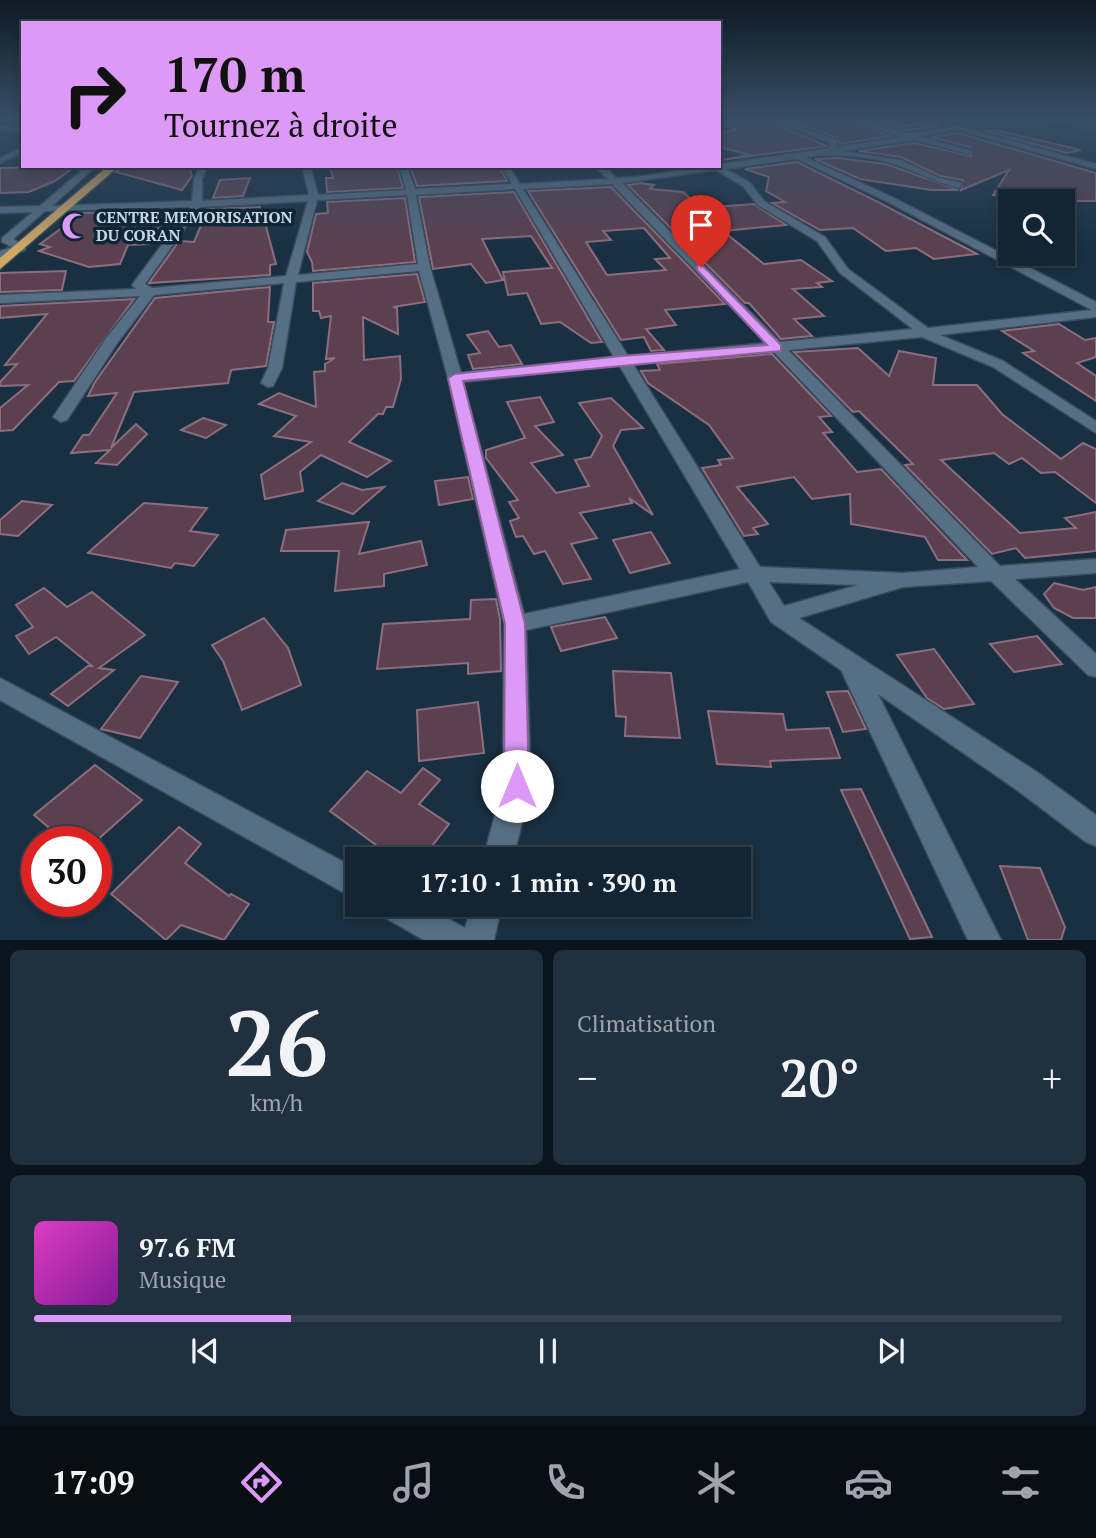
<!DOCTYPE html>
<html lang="fr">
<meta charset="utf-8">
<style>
body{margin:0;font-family:"PT Serif",serif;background:#20303e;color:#f1f3f6;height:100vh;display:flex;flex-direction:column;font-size:26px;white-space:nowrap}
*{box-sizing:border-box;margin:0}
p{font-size:23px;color:#9da4ac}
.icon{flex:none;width:38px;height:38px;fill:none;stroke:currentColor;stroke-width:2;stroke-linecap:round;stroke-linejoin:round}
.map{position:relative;height:940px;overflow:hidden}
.details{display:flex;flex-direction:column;gap:10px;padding:10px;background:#0a141c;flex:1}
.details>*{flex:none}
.hud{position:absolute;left:21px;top:21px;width:700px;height:147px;border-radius:0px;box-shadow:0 4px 10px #0003,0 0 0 2px #32414d;background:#dc99f5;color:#111;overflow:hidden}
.tools{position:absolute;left:998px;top:189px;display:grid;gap:14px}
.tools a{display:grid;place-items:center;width:77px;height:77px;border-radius:0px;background:#132432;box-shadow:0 4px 10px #0003,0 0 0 2px #32414d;font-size:35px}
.speed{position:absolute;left:21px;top:826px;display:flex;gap:14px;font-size:35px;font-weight:700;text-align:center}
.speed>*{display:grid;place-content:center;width:91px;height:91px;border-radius:50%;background:#132432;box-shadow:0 4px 10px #0003,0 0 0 2px #32414d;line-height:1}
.speed .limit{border:10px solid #d22;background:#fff;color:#111}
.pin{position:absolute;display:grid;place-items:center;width:60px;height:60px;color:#fff;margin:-72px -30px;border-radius:50% 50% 50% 0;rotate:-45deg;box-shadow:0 0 7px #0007}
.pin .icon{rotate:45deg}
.me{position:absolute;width:77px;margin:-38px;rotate:0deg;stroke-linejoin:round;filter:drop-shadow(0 0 5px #0008)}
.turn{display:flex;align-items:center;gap:24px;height:147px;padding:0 28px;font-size:32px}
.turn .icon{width:91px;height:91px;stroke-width:2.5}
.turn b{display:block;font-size:49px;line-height:60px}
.big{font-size:52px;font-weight:700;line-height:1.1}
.details .card{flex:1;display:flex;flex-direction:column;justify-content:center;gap:10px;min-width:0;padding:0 24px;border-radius:10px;background:#20303e}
.details .dial{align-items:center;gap:0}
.dial b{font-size:91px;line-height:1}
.song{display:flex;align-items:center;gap:21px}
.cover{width:84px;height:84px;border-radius:10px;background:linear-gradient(135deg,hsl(310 70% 55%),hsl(290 70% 35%))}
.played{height:7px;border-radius:4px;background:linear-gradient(90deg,#dc99f5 25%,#32414d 25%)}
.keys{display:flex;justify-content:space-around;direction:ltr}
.heat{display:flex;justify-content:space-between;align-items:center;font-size:38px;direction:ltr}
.details .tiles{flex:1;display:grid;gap:10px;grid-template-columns:1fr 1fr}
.card:last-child{grid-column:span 2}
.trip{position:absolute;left:345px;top:847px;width:406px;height:70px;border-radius:0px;background:#132432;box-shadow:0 4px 10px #0003,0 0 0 2px #32414d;font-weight:700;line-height:70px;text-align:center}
.dock{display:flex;height:112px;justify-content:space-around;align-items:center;background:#080e14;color:#9da4ac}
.dock .icon{width:49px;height:49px}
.dock .on{color:#dc99f5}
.dock b{font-size:32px;color:#f1f3f6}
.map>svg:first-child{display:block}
</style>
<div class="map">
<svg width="1096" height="940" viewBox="0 0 1096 940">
<rect width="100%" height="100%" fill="#193042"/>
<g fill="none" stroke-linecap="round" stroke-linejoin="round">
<!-- stream -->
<path stroke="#1c595f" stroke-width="2.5" d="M1049,119l47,11"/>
</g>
<!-- building -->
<g fill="#5c404f" stroke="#8d6e7e" stroke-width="2" fill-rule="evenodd">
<path d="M764,119l2,2 61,25 -106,14 29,-5 -31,-8v-14l17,-3 -14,-6z"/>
<path d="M786,119h58l46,17 -50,8 -2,-6z"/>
<path d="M869,119h22l15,6 19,-2 15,3 -32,4z"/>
<path d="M996,130l85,20 -14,3 -82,-22z"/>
<path d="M958,133l138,40v28h-63l-40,-6 16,-25 -48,20 2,-10 -23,-4 -39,-19 -42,-6 55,-8 57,13 -1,-9 -39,-10z"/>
<path d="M839,158l47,6 73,26h-28l-71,-11 -45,-20z"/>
<path d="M797,162l81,40 99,52 -43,5 -18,-11 -30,3 -33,-23 -33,2 -48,-27 13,-1 -19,-11 3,-14 -24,-8z"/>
<path d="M76,166l-21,15 -26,11 -29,1v-25z"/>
<path d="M122,166h67l3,10 -10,14 -66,-18z"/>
<path d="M330,166h67l6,22 -76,4 -1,-14h7z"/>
<path d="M410,166h89l8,15 -90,5z"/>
<path d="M250,178l-7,18 -30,2 7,-18z"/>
<path d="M640,183l14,2 -4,4 33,3 18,16 53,-4 32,21 -63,6 41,33 37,-4 31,21 -15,2 5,4 -29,2 31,27 -30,3 18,17 -31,3 -32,-36h-4l-117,-118z"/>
<path d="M611,187l114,117 -60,6 11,15 -30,4 18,21 -13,1 -7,-14 -23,3 -93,-149zM644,228l26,30 -15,1 11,11 -59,5 -21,-33 25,-2 -8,-9z"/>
<path d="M514,192l88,150 -11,1 -31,-21 -19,2 -14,-31 -19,2 -5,-23 49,-4 -21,-32 -49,3 21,41 -17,3 -15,-19 -38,5 -14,-72z"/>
<path d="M405,198l10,64 -102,9 -1,-9 -5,-10 9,-38 12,-1 -1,-11z"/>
<path d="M260,207l1,18 4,-2 11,41 -6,1v10l-121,8 30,-42 15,1 14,-33z"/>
<path d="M165,211l-8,10h7l-15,23 -21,1 -8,19 -31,3 -50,-16 11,-4 -10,-3 42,-31z"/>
<path d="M66,271l-4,19 -62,2v-19z"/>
<path d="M417,274l8,28 -32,5 4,1 1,26 -35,-17 1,43 36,-4 1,23 -8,28h-7l-3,7h-5l-29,28 42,19 -24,16 -46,-22 -21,17 3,19 -38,8 -4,-24 50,-33 -37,-6 22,-20 -37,-12 20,-11 37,14 -2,-35 11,-1v-7l10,-6 -9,1 5,-43 -10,2 -2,-7h-6v-28z"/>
<path d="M270,287l-2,35h6l-8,44 -35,4 -3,13 -94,9 -23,56 25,-24 11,10 -30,31 -21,-2 14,-13 -39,3 12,-18h6l28,-42 -29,3 7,-14 60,-84z"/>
<path d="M134,299l-60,82 -15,1 -46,48 -13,1v-23l28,-23 -28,1v-4l17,-18 -12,1 42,-51 -47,4v-12z"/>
<path d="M1059,324l26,16 11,-2v19l-19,6 19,13v25l-73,-48 11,-2 -32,-20z"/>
<path d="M488,331l11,16 12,-2 11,19 -49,5 -5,-14 12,-2 -13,-18z"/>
<path d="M858,348l31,28 10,-25 37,7 -3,27h44l25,29 59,45 22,-16 13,6v54l-41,-31 -14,1 -19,-15 -13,6 -15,-11 -53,7 79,73 56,-5 -11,-10 31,-6v39l-71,7 -9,-10 -24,6 -87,-89 8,-1 -54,-53 -6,1 -59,-60z"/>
<path d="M772,354l59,62 -12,1 13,15 -9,1 34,39 24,-3 86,91h-29l-13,-23 -74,-13 -1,-30 -38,5 -18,-22 -57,10 31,37 -15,4 5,6 -14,2 -42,-68 19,-3 -3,-5 15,-2 -24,-33 -61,-42 -7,-12 19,-1 -3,-6z"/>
<path d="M540,397l14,25 -19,4 28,29 -32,8 25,30 33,-7 -14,-26 16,-3 11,-21 -23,-33 32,-5 32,30 -22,2 -8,16 40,69 -24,-17 3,5 -52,10 17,25 -26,6 20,35 -28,5 -18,-33 -11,3 -11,-18 -7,1 -6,-16 9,-3 -10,-16 9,-2 -32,-42v-8l39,-12 -18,-36z"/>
<path d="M203,418l23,7 -20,13 -25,-8z"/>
<path d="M468,477l5,22 -34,6 -4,-24z"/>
<path d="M342,483l20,7 22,-3 -31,27 -35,-13z"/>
<path d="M22,501l30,4 -34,31 -18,-2v-14z"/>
<path d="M144,503l63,5 -17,23 28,4 -24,31 -19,-3 -4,5 -83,-15z"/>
<path d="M369,522l-10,32 62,-13 6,24 -43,9v12l-49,5 4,-40h-58l5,-21z"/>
<path d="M651,532l19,31 -40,10 -17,-33z"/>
<path d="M1054,583l29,7 13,-3v31h-23l-19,-10 -10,-14z"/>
<path d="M44,588l23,19 25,-15 53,43 -46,33 15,2 -46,36 -17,-12 37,-28h4l-36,-29 -27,17 -13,-18 17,-9 -17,-22z"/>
<path d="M496,599l4,20 1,52 -33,3v-11l-91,6 6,-45 87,-5 1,-19z"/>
<path d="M605,617l12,21 -56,13 -10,-24z"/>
<path d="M264,618l24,30 13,37 -59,25 -19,-49 -11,-16z"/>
<path d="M1037,636l25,28 -48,8 -24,-28z"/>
<path d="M934,649l40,55 -30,5 -17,-11 -30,-43z"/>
<path d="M613,671l58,2 9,65 -55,-2 1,-19 -10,-1z"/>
<path d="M141,676l37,6 -38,56 -39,-9z"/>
<path d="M848,691l18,38 -23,3 -16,-40z"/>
<path d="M478,702l6,51 -65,8 -2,-51z"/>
<path d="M708,711l75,3 3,16 43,-2 11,30 -70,3 1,6 -54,-3z"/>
<path d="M95,765l47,35 -47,42h-29l-32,-27z"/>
<path d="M423,768l17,12 -21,24 30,20 -27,35h-27l-65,-48 37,-40 34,22z"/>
<path d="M861,789l71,148 -22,2 -69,-149z"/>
<path d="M179,827l22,17 -16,19 44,33 2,-2 18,10 -25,36 -43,-15 -15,15 -55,-46z"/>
<path d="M1000,866l40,2 25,59 -4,13h-33z"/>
</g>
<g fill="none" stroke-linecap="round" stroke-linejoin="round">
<!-- minor casing -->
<g stroke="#394c5c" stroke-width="3">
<g id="minor">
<path d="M767,119h10l60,21v7l64,-10 -55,-18h12l50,14 50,-7 138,38v5l-138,-39 -40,6 51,14v4l-55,-14 -72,11 59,9 38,18 23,5 -3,5c-25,-6 -39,-15 -62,-23 -25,-9 -66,-12 -92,-8l89,41 202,104v15l-156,18 63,26 93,60v12l-103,-66 -71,-30 -134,13 212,216 96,-7v14l-81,6 81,75v23l-8,-2 -97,-94 -88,6 -104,31 238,154 59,43v31l-10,-4 -69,-52 -139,-96 123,246h-33l-127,-270 -70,-48 -23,-40 -222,48 5,156 -18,73h-30l20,-73 1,-162 -56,-246 -29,-107 -123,11 -14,86 -9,18 -5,1 -7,-4 7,-15 16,-85 -130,12 -36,47 -51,78 -6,2 -8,-5 54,-80 33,-41 -140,7v-8l136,-6 -4,-4 58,-78 -145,4 -32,28 12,7v4l-25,8v-7l12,-4 -10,-5v-4l31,-26 -33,1v-6l40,-1 47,-40h9l-44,40 140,-5 2,-22 6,-13h8l-6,13v22l107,-6 -7,-29h8l8,29 88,-5 -7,-24h8l8,23 97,-5 -11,-18h8l11,18 87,-5 -12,-13h9l12,12 19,-1 195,-29v-5zM797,159l91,43 204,108 -164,18 -80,-59 -23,-32 -61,-36 -15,-19 -24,-13zM716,170l27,16 15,19 59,36 23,32 73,56 -133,13 -158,-159zM612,184l154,159 -138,13 -105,-167zM515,189l99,168 -153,16 -31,-106 -14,-72zM407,195l11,69 -120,11 19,-75zM308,201l-22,75 -134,12 -7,-4 55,-77zM773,351l205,216 -75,6 -143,-6 -127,-203zM619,365l121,204 -216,45 -61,-232zM769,582l89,3 -74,21z"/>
<path d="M0,126l23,3v4l-23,-3z"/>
<path d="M23,147v5l-23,11v-5z"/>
<path d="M0,678l357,191v31l-357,-200z"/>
<path d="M378,905h45l42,23 7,-23h30l-8,35h-70l-42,-24z"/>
</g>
</g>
<!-- highway casing -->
<g stroke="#394c5c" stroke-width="3">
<path id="highway" d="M108,166h11l-119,103v-11z"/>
</g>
<!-- minor -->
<use href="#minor" fill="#566f84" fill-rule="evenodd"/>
<!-- highway -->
<use href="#highway" fill="#d3a865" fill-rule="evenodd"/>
</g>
<!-- sky -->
<linearGradient id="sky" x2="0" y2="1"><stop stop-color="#0e1a24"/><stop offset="0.47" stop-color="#384e65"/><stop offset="1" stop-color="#384e65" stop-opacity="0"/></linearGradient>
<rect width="1096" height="251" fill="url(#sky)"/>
<!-- route -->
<path fill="#dc99f5" stroke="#8f639f" stroke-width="2" d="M701,264l80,81v6l-318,30 62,243 4,162 -3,8 -9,3 -9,-3 -4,-8 1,-162 -57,-246 7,-4 166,-18 146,-11 -70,-75v-5z"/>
<!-- icons -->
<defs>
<g id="mosque-bare" transform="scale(2.1)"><path d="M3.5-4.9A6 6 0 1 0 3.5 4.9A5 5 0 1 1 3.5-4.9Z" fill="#dc99f5" stroke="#0f2638" stroke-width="2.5" paint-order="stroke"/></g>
</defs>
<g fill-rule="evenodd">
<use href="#mosque-bare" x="75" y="226"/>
</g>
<g text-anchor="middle" stroke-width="7" stroke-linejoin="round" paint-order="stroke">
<!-- far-poi labels -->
<g font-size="16" font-weight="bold" fill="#c8d6e2" stroke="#0f2638" text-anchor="start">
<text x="96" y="223">CENTRE MEMORISATION<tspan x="96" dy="18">DU CORAN</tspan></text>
</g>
</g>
</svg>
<div class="tools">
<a><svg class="icon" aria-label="search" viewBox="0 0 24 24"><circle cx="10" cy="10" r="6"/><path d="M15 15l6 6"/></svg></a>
</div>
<div class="speed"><div class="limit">30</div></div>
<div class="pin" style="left:701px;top:267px;background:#d93025"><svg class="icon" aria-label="arrive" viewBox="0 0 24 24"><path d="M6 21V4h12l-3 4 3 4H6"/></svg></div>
<svg class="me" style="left:517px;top:786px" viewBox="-20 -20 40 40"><circle r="19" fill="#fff"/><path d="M0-13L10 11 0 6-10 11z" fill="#dc99f5"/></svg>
<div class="trip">17:10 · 1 min · 390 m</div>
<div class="hud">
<div class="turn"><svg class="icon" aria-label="right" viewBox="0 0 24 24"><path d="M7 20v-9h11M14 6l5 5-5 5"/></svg><div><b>170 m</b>Tournez à droite</div></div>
</div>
</div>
<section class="details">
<div class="tiles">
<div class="card dial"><b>26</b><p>km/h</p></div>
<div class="card"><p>Climatisation</p>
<div class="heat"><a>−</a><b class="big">20°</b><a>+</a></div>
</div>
<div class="card">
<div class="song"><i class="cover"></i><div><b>97.6 FM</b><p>Musique</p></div></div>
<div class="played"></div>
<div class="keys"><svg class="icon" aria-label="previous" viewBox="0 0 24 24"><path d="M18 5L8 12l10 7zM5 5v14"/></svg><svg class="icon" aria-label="pause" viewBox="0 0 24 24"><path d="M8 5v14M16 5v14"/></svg><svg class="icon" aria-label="next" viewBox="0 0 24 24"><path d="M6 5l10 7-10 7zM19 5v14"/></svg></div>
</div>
</div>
</section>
<nav class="dock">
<b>17:09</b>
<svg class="icon on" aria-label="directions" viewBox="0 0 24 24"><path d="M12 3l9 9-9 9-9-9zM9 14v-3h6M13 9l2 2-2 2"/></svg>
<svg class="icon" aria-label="music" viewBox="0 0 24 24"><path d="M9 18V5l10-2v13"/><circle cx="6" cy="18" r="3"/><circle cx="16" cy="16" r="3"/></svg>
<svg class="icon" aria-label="phone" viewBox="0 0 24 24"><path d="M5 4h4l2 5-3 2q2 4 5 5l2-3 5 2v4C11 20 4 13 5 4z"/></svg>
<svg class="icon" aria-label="climate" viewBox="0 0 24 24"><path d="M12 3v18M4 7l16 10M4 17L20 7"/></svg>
<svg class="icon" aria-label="car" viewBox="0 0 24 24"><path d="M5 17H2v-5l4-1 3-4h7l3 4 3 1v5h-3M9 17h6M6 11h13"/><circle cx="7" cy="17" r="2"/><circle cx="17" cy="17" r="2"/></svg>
<svg class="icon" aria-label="filters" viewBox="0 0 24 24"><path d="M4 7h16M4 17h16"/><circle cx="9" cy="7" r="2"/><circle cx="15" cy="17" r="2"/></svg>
</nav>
